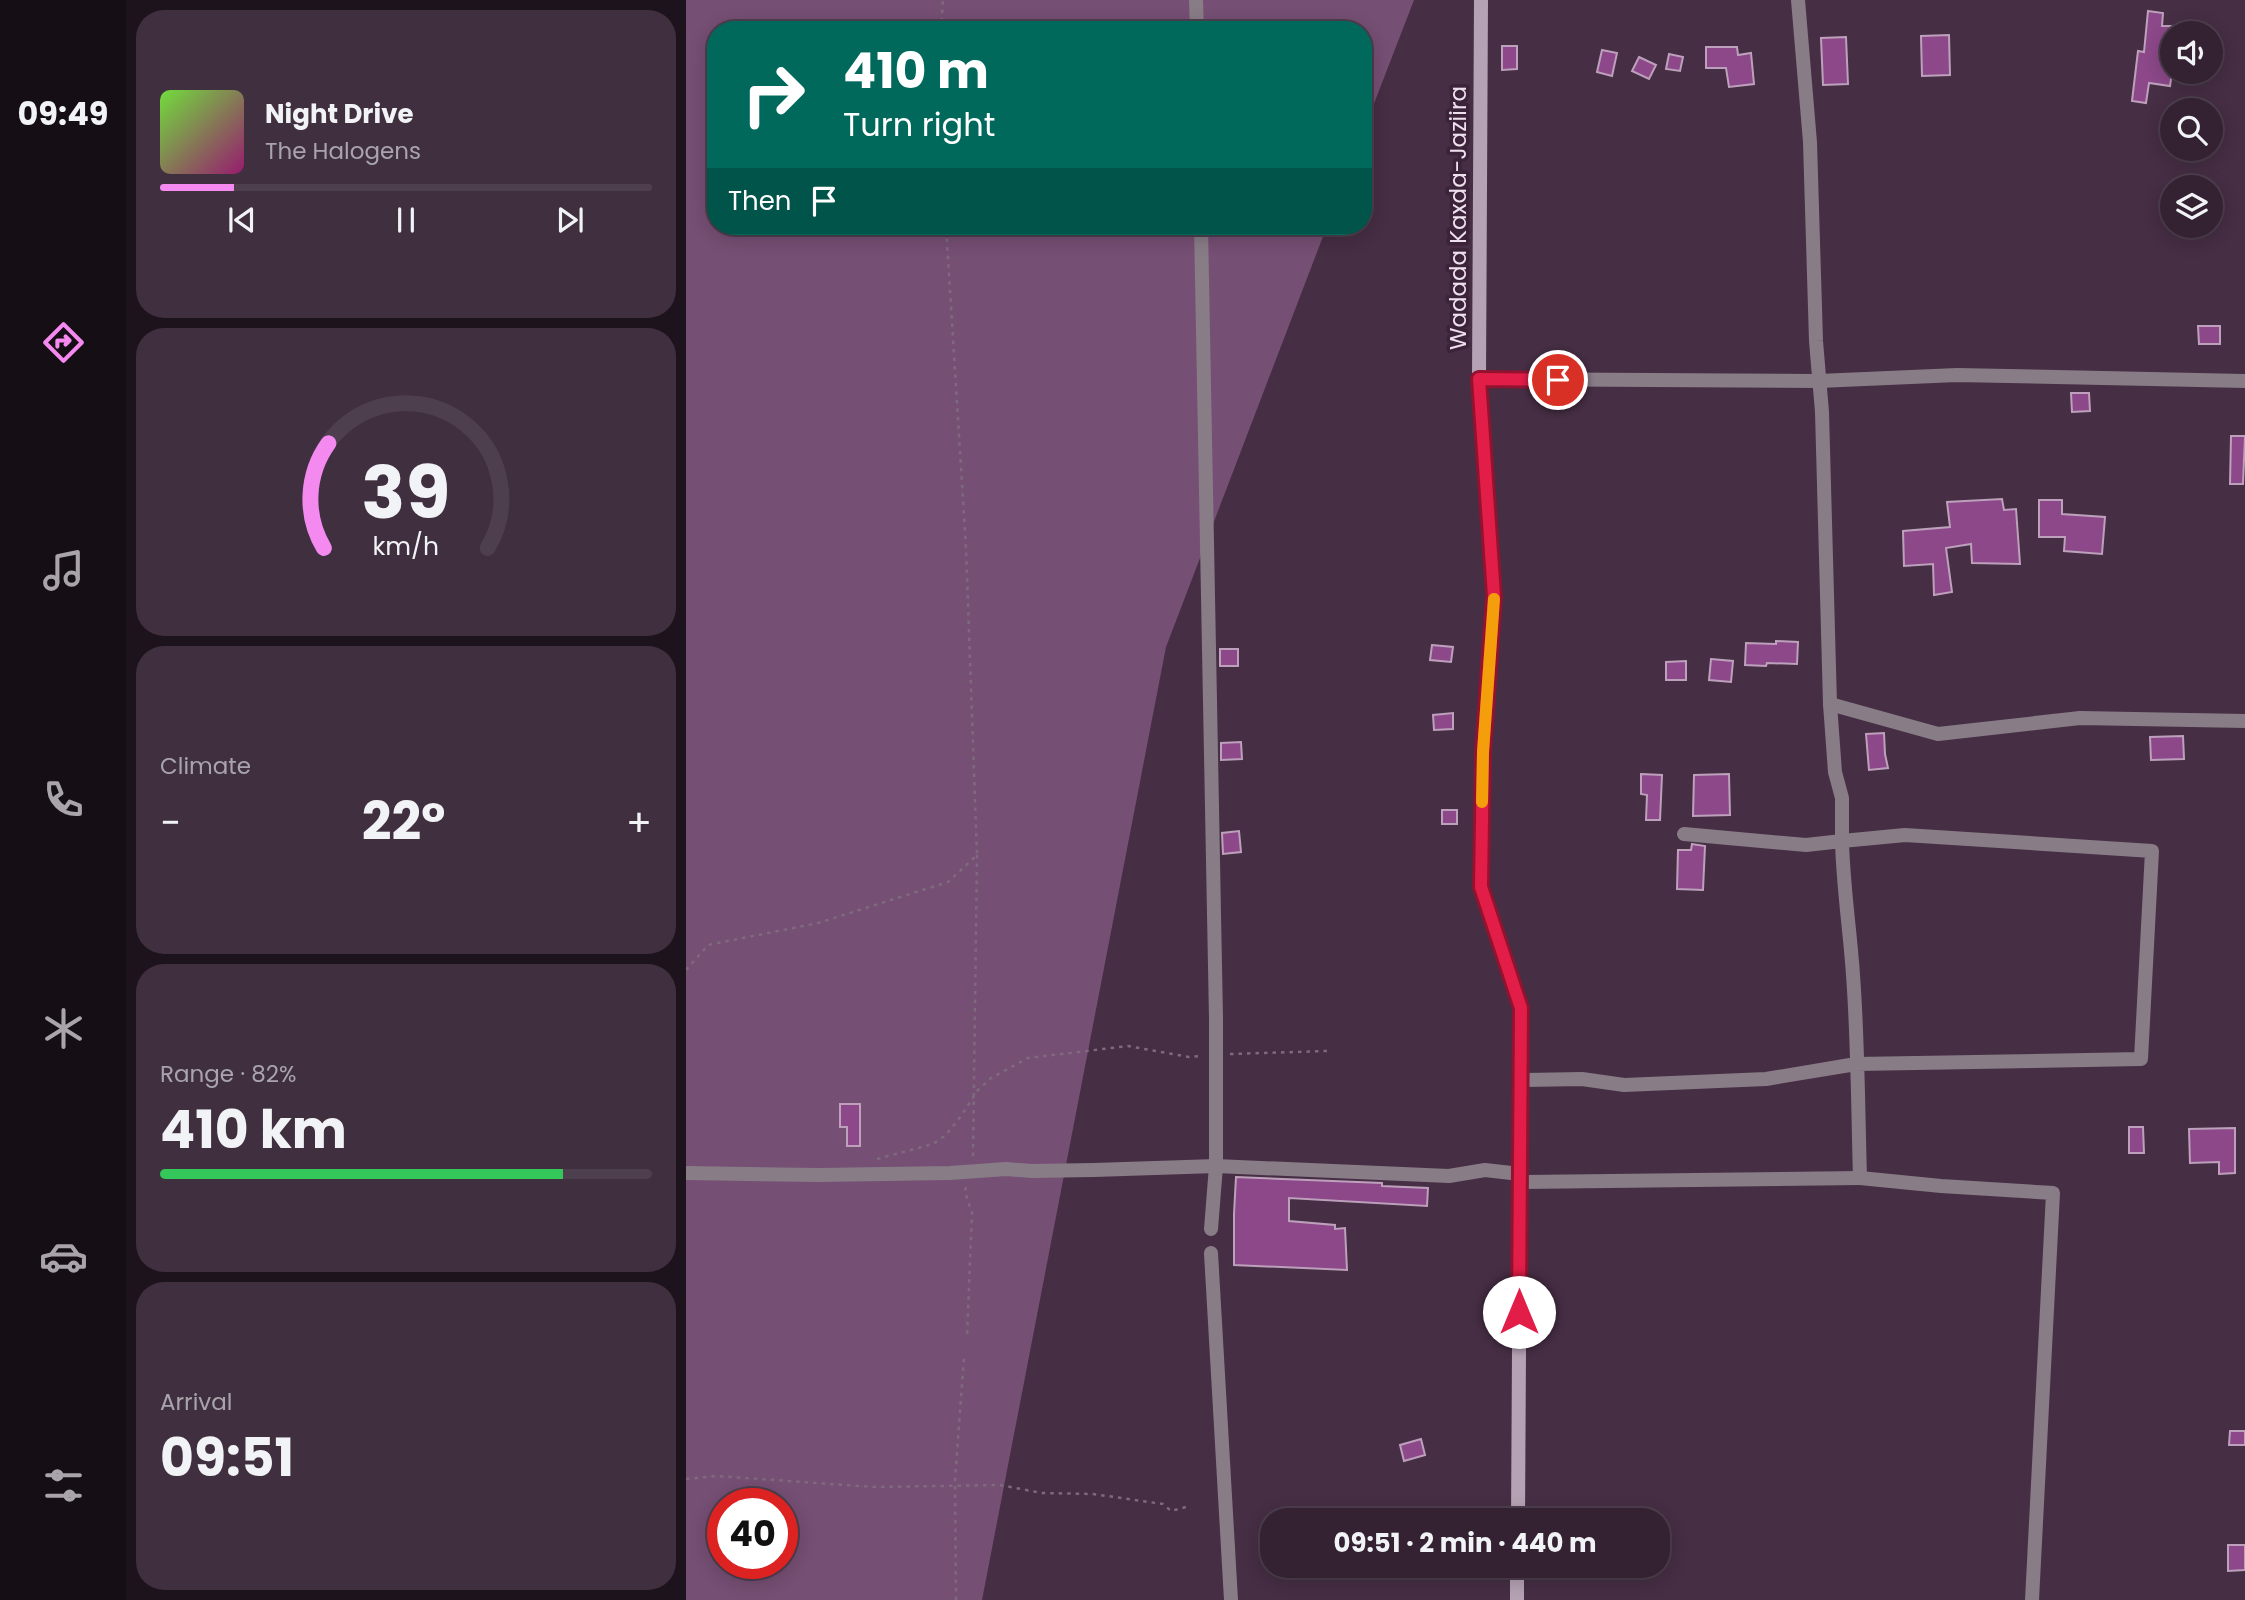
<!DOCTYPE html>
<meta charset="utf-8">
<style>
body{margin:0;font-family:Poppins,sans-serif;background:#3f2f3f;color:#f1f3f6;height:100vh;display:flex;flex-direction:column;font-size:26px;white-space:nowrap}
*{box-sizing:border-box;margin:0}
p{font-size:23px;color:#a9a4ac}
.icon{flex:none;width:38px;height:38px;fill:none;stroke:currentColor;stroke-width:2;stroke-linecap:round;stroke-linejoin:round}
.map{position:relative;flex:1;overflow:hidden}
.details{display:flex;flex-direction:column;gap:10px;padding:10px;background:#1d131c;width:560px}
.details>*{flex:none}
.banner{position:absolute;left:21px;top:21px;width:665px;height:214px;border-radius:28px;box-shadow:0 4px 18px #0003,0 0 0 2px #4e3f4e;background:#00695c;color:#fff;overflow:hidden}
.tools{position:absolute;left:1474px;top:21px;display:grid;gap:14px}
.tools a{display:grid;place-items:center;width:63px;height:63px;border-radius:50%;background:#342233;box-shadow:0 4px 18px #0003,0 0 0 2px #4e3f4e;font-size:35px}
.speed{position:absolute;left:21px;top:1488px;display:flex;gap:14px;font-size:35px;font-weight:700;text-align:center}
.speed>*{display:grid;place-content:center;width:91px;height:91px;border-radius:50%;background:#342233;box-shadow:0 4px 18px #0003,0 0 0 2px #4e3f4e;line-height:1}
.speed .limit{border:10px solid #d22;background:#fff;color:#111}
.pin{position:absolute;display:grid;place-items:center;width:60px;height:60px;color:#fff;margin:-30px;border:4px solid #fff;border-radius:50%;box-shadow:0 2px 7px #0007}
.me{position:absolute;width:77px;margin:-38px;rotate:0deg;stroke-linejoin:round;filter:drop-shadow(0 0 5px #0008)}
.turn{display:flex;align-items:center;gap:24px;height:147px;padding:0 21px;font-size:32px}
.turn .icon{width:91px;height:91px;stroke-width:2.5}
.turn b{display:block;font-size:49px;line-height:60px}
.then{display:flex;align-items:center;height:66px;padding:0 21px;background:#0003;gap:14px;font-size:26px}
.big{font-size:52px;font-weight:700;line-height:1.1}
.details .widget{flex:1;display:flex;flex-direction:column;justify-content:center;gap:10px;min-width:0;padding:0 24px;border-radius:28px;background:#3f2f3f}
.details .dial{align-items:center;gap:0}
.dial svg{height:182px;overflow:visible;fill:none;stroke:#4e3f4e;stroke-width:7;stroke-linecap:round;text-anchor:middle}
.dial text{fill:#f1f3f6;stroke:none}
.song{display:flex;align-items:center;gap:21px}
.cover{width:84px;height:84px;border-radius:10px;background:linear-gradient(135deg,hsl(100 70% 55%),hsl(320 70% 35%))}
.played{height:7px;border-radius:4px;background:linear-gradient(90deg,#f489f0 15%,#4e3f4e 15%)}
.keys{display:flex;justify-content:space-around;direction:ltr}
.heat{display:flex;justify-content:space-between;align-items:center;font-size:38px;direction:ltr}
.charge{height:10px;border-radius:5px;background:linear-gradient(90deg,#34c759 82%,#4e3f4e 0)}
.trip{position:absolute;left:574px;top:1508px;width:410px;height:70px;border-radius:28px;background:#342233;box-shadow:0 4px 18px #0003,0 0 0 2px #4e3f4e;font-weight:700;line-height:70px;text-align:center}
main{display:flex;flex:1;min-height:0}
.dock{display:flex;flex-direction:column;width:126px;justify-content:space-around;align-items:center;background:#150e14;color:#a9a4ac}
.dock .icon{width:49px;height:49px}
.dock .selected{color:#f489f0}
.dock b{font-size:32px;color:#f1f3f6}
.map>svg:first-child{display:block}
</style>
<main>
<nav class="dock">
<b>09:49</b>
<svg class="icon selected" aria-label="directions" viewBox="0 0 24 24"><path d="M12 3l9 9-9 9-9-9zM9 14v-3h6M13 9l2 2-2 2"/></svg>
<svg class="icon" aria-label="music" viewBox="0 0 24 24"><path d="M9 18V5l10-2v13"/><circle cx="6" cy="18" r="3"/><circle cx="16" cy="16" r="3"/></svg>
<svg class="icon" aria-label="phone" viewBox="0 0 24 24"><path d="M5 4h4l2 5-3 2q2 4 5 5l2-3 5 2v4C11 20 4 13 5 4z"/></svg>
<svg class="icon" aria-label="climate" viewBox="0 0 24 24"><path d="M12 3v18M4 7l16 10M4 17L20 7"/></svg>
<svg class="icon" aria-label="car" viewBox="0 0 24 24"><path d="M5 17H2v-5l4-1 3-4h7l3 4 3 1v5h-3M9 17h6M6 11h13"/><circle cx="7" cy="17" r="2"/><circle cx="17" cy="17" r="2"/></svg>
<svg class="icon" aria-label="filters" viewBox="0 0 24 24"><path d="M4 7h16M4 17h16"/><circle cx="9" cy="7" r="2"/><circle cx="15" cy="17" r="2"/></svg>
</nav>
<section class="details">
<div class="widget">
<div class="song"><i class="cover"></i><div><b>Night Drive</b><p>The Halogens</p></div></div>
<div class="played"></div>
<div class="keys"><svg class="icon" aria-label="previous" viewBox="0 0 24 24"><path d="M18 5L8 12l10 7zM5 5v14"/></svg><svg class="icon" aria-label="pause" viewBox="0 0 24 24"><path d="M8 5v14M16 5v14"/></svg><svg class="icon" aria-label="next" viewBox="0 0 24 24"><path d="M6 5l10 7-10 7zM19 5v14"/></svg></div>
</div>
<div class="widget dial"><svg viewBox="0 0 100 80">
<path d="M14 69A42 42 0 1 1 86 69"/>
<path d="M14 69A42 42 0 0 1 16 23" stroke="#f489f0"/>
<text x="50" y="56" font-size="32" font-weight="700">39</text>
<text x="50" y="72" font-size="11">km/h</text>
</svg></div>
<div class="widget"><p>Climate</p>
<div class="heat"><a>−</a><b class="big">22°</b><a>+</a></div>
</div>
<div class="widget"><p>Range · 82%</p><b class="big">410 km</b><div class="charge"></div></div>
<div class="widget"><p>Arrival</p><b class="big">09:51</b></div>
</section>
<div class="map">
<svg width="1559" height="1600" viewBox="0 0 1559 1600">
<rect width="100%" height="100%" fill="#462e44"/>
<!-- green -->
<path fill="#764f74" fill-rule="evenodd" d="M0,0h728l-51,132v-102h-647v196h611l-161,421 -184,953h-296zM37,1503h59v60h-59z"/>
<!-- building -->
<g fill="#8c4889" stroke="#bda0bb" stroke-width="2">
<path d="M1462,11l15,2 -1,13h10v46l-2,14 -21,-3 -3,20 -14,-2 6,-50 6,1z"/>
<path d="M1263,35l1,40 -28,1 -1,-40z"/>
<path d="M1160,37l2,47 -25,1 -2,-47z"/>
<path d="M816,46h15v23l-15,1z"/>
<path d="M1020,47h31l1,8 13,-2 3,31 -25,3 -3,-19h-20z"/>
<path d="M916,50l15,3 -5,23 -15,-4z"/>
<path d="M983,54l14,3 -3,14 -14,-2z"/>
<path d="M953,57l17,8 -7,14 -17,-8z"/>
<path d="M1512,326h22v18h-21z"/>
<path d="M1385,393h18l1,18 -18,1z"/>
<path d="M1545,436h14l-2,48h-13z"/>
<path d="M1316,499l2,11 12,-1 4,55 -48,-1 -1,-19 -25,4 6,44 -18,3 -1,-31 -29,2 -1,-35 47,-4 -3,-25z"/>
<path d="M1353,500h23v14l43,3 -3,37 -38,-3 1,-14h-26z"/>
<path d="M1090,641l22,1 -1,22 -30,-1 -1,3 -21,-1 1,-22 30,1z"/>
<path d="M746,645l21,2 -2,15 -21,-2z"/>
<rect x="534" y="649" width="18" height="17"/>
<path d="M1025,659l22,2 -2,21 -22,-2z"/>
<path d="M1000,661v19h-20v-18z"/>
<path d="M767,713v16l-19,1 -1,-15z"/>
<path d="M1198,733l1,21 3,14 -19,2 -3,-36z"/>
<path d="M1497,736l1,23 -33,1 -1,-23z"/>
<path d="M555,742l1,17 -21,1v-17z"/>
<path d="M955,774l21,1 -2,45h-14l1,-25 -6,-1z"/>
<path d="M1043,774l1,41 -37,1 1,-41z"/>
<rect x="756" y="810" width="15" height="14"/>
<path d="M553,831l2,21 -18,2 -1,-21z"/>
<path d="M1006,844l13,2 -2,44 -26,-1 1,-39h13z"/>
<path d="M154,1104h20v42h-13v-19h-7z"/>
<path d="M1443,1127h14l1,26h-15z"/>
<path d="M1549,1128v45l-16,1v-12l-29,1 -1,-34z"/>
<path d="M550,1177l146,6v3l46,2 -1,18 -138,-8v23l46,4v4l10,-1 2,42 -113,-5v-51z"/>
<path d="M1544,1431h15v14h-16z"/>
<path d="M735,1439l4,16 -21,6 -4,-16z"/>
<path d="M1542,1545h17v25l-17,1z"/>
</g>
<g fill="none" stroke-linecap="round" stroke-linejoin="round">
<!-- path -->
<g stroke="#7f6a7d" stroke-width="2.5" stroke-dasharray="3.5 5" stroke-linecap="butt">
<path d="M255,30l2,-30"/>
<path d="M0,970l22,-25 110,-22 130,-41 29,-27 -11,-307 -20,-322"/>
<path d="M544,1054l97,-3"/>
<path d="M287,1156l4,-301"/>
<path d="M191,1159l56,-15 13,-9 15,-19 16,-25 14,-13 37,-20 100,-12 61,11 13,-1"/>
<path d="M280,1187l-1,5 7,21 -5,123"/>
<path d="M0,1479l30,-3 159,11 125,-2 42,8 51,1 70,10 8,7 15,-4"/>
<path d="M270,1600l-1,-120 9,-123"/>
</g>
<!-- street -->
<g stroke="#887c87" stroke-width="14">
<path d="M510,0l1,30"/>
<path d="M515,226l15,793v147l-5,63"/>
<path d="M793,379l340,2 138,-6 288,6"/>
<path d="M1144,704l108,30 142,-16 165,3"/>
<path d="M998,834l122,11 36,-4v-43l-7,-26 -5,-68 -8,-292 -6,-71 -6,-199 -12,-142"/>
<path d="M835,1080l61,-1 42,6 142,-6 90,-15 285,-5 11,-208 -247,-16 -63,6c1,45 8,89 11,134 5,67 5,136 7,203l81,8 112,7 -21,407"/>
<path d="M0,1173l132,2 132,-2 56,-4 26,2 62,-1 122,-4 233,10 36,-6 35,4"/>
<path d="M834,1182l340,-4"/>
<path d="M525,1253l20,347"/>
</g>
<!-- secondary -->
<g stroke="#b5a2b4" stroke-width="14">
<path d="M795,0l-2,379 15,217 -11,156 -2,135 40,121 -3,513"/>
<path d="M831,1600v-34"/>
</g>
</g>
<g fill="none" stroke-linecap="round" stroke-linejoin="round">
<!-- route casing -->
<g stroke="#92132f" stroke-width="18">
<path id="route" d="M833,1312l2,-304 -40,-121 2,-135 11,-156 -15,-217 79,1"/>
</g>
<!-- route -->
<use href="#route" stroke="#e11d48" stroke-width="12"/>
<!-- slow -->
<path stroke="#f59e0b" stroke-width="12" d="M796,802l1,-50 11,-153"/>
</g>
<g text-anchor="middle" stroke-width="7" stroke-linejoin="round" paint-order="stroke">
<!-- street labels -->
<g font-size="23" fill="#efe0ee" stroke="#3b243a">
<text transform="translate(772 218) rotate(-90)" y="8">Wadada Kaxda-Jaziira</text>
</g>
</g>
</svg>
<div class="tools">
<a><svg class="icon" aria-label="sound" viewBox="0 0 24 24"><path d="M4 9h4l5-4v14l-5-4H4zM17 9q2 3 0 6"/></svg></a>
<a><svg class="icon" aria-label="search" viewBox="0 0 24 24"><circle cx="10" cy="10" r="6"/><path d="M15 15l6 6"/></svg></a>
<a><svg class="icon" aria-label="layers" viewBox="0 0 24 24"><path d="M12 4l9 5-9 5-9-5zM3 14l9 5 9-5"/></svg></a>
</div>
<div class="speed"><div class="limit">40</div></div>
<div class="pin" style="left:872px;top:380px;background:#d93025"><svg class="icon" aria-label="arrive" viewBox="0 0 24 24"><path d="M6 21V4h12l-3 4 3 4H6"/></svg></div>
<svg class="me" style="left:833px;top:1312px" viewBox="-20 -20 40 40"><circle r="19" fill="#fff"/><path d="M0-13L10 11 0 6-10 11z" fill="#e11d48"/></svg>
<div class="trip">09:51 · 2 min · 440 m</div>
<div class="banner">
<div class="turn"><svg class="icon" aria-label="right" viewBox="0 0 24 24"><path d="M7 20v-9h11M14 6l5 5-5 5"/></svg><div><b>410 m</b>Turn right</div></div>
<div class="then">Then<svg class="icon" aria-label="arrive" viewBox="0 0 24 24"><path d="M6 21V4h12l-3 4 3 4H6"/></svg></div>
</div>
</div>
</main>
